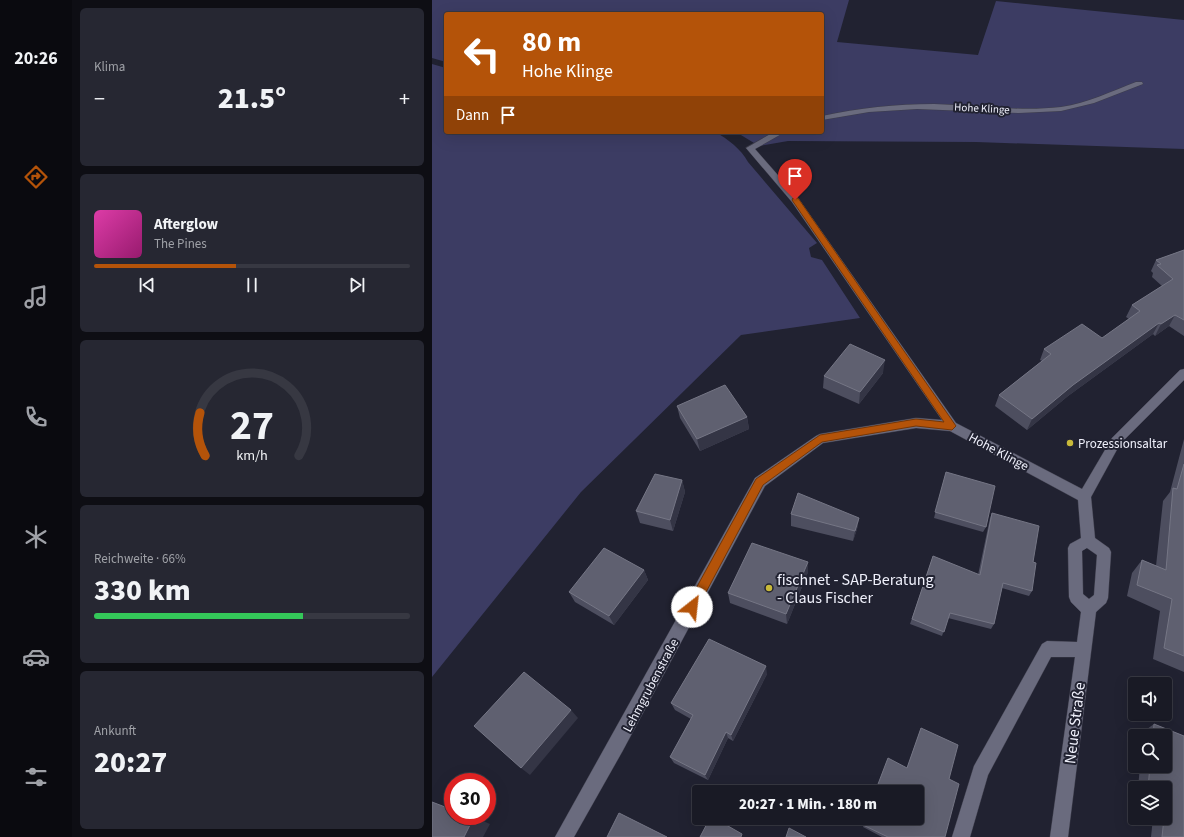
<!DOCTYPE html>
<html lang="de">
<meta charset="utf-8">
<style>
body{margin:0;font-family:"Source Sans 3",sans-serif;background:#262732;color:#f1f3f6;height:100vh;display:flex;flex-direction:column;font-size:15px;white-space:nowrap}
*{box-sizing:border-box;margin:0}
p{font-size:13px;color:#9fa1a7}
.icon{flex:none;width:22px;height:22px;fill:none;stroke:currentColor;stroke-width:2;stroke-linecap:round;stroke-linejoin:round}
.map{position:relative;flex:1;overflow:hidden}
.panel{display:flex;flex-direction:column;gap:8px;padding:8px;background:#0e0e14;width:360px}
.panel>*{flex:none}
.banner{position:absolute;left:12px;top:12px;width:380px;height:122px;border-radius:4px;box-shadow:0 4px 16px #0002,0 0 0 1px #373842;background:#b45309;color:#fff;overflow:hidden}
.controls{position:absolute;left:696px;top:677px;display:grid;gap:8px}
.controls a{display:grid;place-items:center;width:44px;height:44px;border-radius:4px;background:#191a25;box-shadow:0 4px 16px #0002,0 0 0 1px #373842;font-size:20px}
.speed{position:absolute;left:12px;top:773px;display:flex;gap:8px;font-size:20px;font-weight:700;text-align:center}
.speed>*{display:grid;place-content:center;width:52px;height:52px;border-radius:50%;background:#191a25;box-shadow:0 4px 16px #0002,0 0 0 1px #373842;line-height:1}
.speed .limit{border:6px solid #d22;background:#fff;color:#111}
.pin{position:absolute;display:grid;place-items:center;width:34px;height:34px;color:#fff;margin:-41px -17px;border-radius:50% 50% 50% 0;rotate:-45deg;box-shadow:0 0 4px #0007}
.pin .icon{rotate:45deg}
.me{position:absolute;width:44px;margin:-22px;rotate:29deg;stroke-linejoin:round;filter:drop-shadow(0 0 3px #0008)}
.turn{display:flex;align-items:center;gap:14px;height:84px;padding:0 12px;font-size:18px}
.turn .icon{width:52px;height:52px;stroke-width:2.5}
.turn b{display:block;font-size:28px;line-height:34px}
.then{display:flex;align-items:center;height:38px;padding:0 12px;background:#0003;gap:8px;font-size:15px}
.big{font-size:30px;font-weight:800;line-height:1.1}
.panel .tile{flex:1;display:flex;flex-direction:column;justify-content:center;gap:6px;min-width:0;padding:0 14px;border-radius:6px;background:#262732}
.panel .dial{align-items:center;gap:0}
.dial svg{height:104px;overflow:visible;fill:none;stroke:#373842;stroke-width:7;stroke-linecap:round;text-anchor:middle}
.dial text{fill:#f1f3f6;stroke:none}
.song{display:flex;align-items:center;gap:12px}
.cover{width:48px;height:48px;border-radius:6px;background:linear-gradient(135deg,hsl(320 70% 55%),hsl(320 70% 35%))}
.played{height:4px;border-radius:2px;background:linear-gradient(90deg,#b45309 45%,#373842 45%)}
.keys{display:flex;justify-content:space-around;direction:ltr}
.heat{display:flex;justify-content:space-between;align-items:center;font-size:22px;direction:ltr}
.charge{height:6px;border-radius:3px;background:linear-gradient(90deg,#34c759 66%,#373842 0)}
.trip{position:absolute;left:260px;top:785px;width:232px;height:40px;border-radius:4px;background:#191a25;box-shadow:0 4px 16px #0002,0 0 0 1px #373842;font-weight:800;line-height:40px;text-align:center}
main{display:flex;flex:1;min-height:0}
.dock{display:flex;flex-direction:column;width:72px;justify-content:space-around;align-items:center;background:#0a0a0f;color:#9fa1a7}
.dock .icon{width:28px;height:28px}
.dock .selected{color:#b45309}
.dock b{font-size:18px;color:#f1f3f6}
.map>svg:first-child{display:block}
</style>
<main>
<nav class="dock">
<b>20:26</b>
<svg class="icon selected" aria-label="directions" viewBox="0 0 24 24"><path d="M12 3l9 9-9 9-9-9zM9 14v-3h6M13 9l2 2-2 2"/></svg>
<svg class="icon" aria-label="music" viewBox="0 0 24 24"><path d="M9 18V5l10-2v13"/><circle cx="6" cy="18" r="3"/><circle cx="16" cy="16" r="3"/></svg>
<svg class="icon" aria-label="phone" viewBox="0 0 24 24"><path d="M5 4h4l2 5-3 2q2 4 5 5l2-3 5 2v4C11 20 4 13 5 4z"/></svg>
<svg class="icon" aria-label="climate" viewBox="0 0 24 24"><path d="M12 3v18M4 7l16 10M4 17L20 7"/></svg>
<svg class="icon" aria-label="car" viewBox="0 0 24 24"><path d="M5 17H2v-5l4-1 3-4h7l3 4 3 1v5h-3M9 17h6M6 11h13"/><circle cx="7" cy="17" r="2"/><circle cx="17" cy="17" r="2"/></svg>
<svg class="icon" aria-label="filters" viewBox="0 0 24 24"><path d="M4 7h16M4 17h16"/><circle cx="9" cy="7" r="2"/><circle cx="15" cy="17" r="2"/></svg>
</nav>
<section class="panel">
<div class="tile"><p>Klima</p>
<div class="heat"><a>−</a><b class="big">21.5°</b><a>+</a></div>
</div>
<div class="tile">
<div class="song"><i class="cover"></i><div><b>Afterglow</b><p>The Pines</p></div></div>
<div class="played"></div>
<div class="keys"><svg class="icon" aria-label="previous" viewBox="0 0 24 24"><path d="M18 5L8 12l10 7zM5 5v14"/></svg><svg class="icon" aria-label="pause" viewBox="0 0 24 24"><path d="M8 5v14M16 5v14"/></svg><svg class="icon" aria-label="next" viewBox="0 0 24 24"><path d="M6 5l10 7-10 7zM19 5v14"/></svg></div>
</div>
<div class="tile dial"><svg viewBox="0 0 100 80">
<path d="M14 69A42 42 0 1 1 86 69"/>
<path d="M14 69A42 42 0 0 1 10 36" stroke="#b45309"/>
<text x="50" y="56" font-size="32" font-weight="700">27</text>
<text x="50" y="72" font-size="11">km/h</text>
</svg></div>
<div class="tile"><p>Reichweite · 66%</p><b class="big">330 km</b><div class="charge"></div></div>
<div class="tile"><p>Ankunft</p><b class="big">20:27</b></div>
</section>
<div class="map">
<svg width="752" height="837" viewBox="0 0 752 837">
<rect width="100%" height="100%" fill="#212231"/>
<!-- green -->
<g fill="#3c3c63">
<path d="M0,0h417l-12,42 141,13 18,-54 188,19v129l-208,-7 -188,-1 -29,5 -23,-14h86v-118h-376v48l-14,-4z"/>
<path d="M0,64l14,4v64h269c13,7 26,17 33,30l69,81 -8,5 2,9 11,3 38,58 -119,17 -160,157 -149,185z"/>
</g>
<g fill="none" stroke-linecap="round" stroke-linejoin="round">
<!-- minor casing -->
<g stroke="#3d3d4b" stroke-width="1">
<g id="minor">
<path d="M704,82h6l1,2 -49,19 -33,8 -42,2 -102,-4 -48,3 -47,8v-4c37,-8 74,-12 112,-12 42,1 85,8 127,3 27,-4 51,-16 75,-25z"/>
<path d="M342,132h11l-30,17 43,49 158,225 126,66 30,-51 68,-68 4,-1v11l-64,64 -29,53 4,41 14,10 2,4 -3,46 -2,5 -10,9 -28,225h-18l25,-180h-24l-63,118 -18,62h-18l22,-71 68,-122 5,-3 30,1 4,-30 -10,-10 -2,-5 -1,-49 2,-4 11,-6 -3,-38 -128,-69 -34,-3 -93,15 -58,43 -143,266 -48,85h-19l200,-359 61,-42 4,-2 96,-16 26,2 -150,-218 -46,-54zM655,548l10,7 -3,40 -5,4 -6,-5 -1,-43z"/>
</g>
</g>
<!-- minor -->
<use href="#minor" fill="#6a6b7e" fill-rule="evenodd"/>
</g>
<!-- wall -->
<g fill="#4d4e5f">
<path d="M752,250v86l-15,-10 -14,10 -2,-2 -85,62 -41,34 -32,-24 4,-11 43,-34 -2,-1 4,-11 58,-11 27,-19 -3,-2 6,-12 30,-19 -10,-9 1,-4 -2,-2 5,-11z"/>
<path d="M451,373l-24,31 -36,-16 1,-12z"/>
<path d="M245,406l70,11 2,12 -49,22 -20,-33z"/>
<path d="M752,439v233l-31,-13 7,-48 -33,-15 5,-23 10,-13 14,6 7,-65 7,-9z"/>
<path d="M514,472l40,55 -3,5 -49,-14z"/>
<path d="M250,480l3,12 -12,39 -33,-8 -4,-12z"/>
<path d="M560,513l41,49 -1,29 -3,5 -27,-8 -8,36 -3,5 -43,-11 -6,18 -32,-12 23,-68 45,19 12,-57z"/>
<path d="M359,514l68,4 -2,11 -4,12 -62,-15z"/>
<path d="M212,570l4,10 -34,45 -39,-23 -6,-10z"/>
<path d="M376,572l-21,52 -57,-21 -2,-10z"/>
<path d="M335,674l-34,67 -5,-3 -20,42 -34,-17 -4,-6 21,-38 -16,-9 -4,-7z"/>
<path d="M722,724l30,12v101h-33l2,-19h12v-30h-27l2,-22h25v-30h-22v-4z"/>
<path d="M489,728l28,51 -4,58h-63l-19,-10 3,-9 41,-50z"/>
</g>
<!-- shaded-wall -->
<g fill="#343545">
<path d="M743,315l-6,11 -14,10 6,-12z"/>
<path d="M727,323l-6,11 -85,62 -41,34 5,-11 41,-34z"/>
<path d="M453,360l-2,13 -24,31 1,-12z"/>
<path d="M315,417l2,12 -49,22 -3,-12z"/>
<path d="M250,480l3,12 -12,39 -3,-11z"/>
<path d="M427,518l-2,11 -4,12 2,-10z"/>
<path d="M376,562v10l-21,52 -1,-10z"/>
<path d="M212,570l4,10 -34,45 -5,-9z"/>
<path d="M334,666l1,8 -34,67 -2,-6z"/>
<path d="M139,710l7,8 -48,57 -9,-7z"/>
<path d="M294,732l2,6 -20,42 -3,-5z"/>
<path d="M42,817l16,7 -7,13h-19z"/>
</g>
<!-- building -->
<g fill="#5f6070" stroke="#757685">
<path d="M752,250v70l-9,-5 -14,9 -2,-1 -86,62 -41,34 -33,-24 52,-41 -7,-5 38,-25 20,14 38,-27 -8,-6 41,-26 -16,-14 4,-1 -5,-4z"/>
<path d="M418,344l35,16 -25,32 -36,-16z"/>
<path d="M293,385l22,32 -50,22 -20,-33z"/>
<path d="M752,464v192l-20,-8 8,-49 -35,-14 5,-25 24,10 7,-82 4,1z"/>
<path d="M514,472l49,14 -9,41 -51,-15z"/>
<path d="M223,474l27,6 -12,40 -34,-9z"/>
<path d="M366,493l61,25 -4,13 -64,-17z"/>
<path d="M560,513l47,13 -6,36 3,1 -4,28 -29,-8 -9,41 -44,-11 -6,19 -32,-13 21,-63 47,19z"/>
<path d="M320,543l56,19 -22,52 -58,-21z"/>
<path d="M172,548l40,22 -35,46 -40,-24z"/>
<path d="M277,639l57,27 -35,69 -5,-3 -21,43 -35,-18 23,-42 -22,-12z"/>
<path d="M92,672l47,38 -50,58 -47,-42z"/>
<path d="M722,724l30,12v101h-22l2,-19h1v-7l1,-10 -1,-1v-12h-17l2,-22h15v-30h-12z"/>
<path d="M489,728l37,17 -9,34 10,5 -14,53h-57l-25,-12 3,-7h51v-26h-42l13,-34 19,10z"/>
<path d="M0,802l21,8v6h17l4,1 -10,20h-32z"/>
<path d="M187,813l48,24h-60z"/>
<path d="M278,818h4l28,16 -1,3h-41z"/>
<path d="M357,828l17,9h-20z"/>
</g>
<!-- route -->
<path fill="#b45309" stroke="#753606" d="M361,198h5l158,228 -4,4 -36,-4 -94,16 -59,43 -67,126 -4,1 -4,-1 -2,-4 2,-4 68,-124 64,-44 96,-16 28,3 -152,-222z"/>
<!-- markers -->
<g fill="#c9ba3a" stroke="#212231" stroke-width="1.5">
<circle cx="638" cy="443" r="4"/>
<circle cx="337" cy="588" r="4"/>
</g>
<g text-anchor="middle" stroke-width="4" stroke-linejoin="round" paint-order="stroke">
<!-- far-street labels -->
<g font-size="11" fill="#eff0fb" stroke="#212231">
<text transform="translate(550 108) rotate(3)" y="4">Hohe Klinge</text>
</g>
<!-- poi labels -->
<g font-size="13" fill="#eff0fb" stroke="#212231" text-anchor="start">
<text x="646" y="448">Prozessionsaltar</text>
</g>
<!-- street labels -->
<g font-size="13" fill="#eff0fb" stroke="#212231">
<text transform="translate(567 451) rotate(28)" y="5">Hohe Klinge</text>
<text transform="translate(218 685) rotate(-62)" y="5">Lehmgrubenstraße</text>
</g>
<!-- near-poi labels -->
<g font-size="16" fill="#eff0fb" stroke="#212231" text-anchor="start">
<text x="345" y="585">fischnet - SAP-Beratung<tspan x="345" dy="18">- Claus Fischer</tspan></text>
</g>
<!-- near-street labels -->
<g font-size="16" fill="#eff0fb" stroke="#212231">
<text transform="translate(642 723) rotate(-83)" y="6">Neue Straße</text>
</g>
</g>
</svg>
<div class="controls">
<a><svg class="icon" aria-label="sound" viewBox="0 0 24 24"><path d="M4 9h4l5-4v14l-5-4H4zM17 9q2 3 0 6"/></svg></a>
<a><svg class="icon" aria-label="search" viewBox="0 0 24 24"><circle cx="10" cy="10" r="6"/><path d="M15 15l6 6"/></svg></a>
<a><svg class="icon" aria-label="layers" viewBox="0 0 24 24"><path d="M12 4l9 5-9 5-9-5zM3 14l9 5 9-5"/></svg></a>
</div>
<div class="speed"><div class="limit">30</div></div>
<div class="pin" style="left:363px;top:200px;background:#d93025"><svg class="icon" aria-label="arrive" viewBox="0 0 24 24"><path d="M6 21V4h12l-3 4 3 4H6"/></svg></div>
<svg class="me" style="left:260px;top:607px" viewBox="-20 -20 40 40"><circle r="19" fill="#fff"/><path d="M0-13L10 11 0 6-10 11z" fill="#b45309"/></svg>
<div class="trip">20:27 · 1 Min. · 180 m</div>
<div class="banner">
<div class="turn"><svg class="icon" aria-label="left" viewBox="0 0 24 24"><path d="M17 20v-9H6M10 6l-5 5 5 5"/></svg><div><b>80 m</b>Hohe Klinge</div></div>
<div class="then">Dann<svg class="icon" aria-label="arrive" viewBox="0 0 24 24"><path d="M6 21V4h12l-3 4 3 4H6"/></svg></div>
</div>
</div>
</main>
